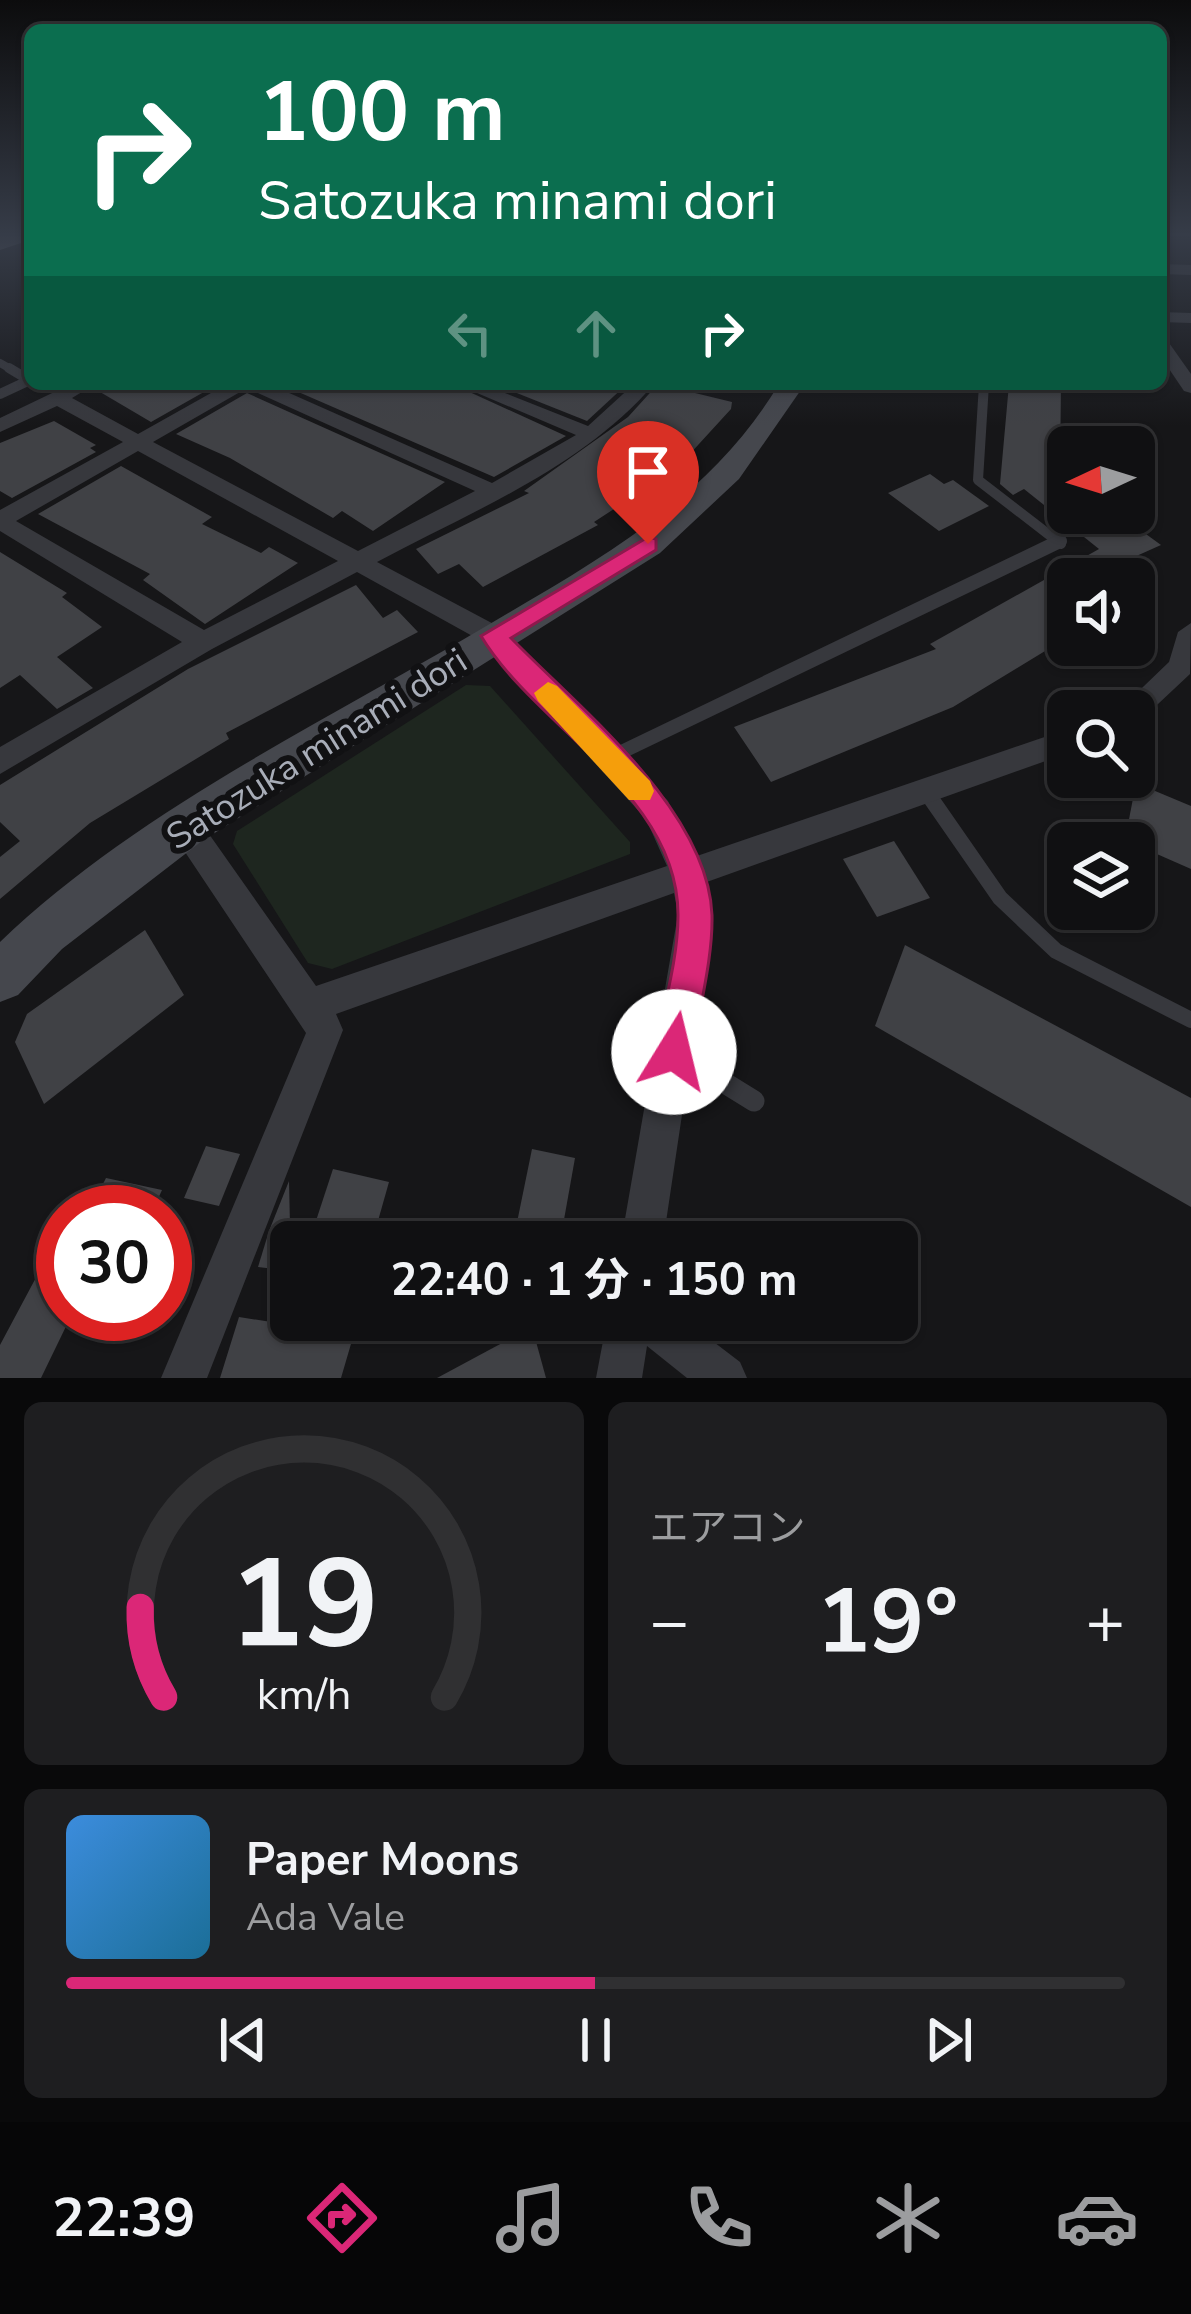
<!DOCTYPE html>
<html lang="ja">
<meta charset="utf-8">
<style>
body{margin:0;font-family:"Nunito Sans","Noto Sans JP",sans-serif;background:#1e1e20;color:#f1f3f6;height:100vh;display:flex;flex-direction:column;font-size:45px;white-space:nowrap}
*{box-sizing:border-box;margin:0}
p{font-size:39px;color:#9c9d9f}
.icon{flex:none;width:66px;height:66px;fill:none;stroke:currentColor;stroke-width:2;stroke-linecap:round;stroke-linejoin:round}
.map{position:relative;height:1378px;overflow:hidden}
.details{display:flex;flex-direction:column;gap:24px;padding:24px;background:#09090a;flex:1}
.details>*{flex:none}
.hud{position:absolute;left:24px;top:24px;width:1143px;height:366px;border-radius:18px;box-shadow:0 3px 9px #0004,0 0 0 3px #303032;background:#0b6e4f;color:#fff;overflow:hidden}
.needle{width:78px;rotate:266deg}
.buttons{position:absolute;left:1047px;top:426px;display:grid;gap:24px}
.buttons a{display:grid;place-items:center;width:108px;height:108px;border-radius:18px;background:#101012;box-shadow:0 3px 9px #0004,0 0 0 3px #303032;font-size:60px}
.speed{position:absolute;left:36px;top:1185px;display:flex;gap:24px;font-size:60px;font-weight:700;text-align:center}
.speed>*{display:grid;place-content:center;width:156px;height:156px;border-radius:50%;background:#101012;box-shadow:0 3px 9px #0004,0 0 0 3px #303032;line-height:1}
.speed .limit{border:18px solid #d22;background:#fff;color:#111}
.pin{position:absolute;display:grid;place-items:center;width:102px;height:102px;color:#fff;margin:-123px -51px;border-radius:50% 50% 50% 0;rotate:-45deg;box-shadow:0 0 12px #0007}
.pin .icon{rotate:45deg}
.me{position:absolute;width:132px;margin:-66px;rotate:9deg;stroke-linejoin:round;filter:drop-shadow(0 0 9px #0008)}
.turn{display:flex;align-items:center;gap:42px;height:252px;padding:0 36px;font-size:54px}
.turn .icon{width:156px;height:156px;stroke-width:2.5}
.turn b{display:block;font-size:84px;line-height:102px}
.lanes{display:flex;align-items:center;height:114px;padding:0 36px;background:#0003;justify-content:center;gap:60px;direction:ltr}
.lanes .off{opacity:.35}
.big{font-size:90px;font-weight:700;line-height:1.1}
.details .tile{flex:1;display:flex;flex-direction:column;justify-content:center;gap:18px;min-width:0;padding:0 42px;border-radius:18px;background:#1e1e20}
.details .dial{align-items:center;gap:0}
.dial svg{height:312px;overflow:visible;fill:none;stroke:#303032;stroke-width:7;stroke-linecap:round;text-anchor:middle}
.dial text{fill:#f1f3f6;stroke:none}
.song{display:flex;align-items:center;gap:36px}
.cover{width:144px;height:144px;border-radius:18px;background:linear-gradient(135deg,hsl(210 70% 55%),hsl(200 70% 35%))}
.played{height:12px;border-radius:6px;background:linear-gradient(90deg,#db2777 50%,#303032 50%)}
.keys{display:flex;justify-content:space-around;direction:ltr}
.heat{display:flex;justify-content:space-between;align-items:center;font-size:66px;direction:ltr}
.details .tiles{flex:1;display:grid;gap:24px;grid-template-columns:1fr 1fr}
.tile:last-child{grid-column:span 2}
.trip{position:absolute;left:270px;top:1221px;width:648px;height:120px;border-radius:18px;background:#101012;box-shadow:0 3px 9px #0004,0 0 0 3px #303032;font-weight:700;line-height:120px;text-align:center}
.tab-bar{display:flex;height:192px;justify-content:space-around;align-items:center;background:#060607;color:#9c9d9f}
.tab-bar .icon{width:84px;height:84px}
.tab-bar .on{color:#db2777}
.tab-bar b{font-size:54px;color:#f1f3f6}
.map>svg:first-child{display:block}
</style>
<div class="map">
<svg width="1191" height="1378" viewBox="0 0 1191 1378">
<rect width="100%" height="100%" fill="#161618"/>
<!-- green -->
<path fill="#1e261f" d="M466,685l24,1 140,156v12l-298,115 -24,-6 -75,-119 4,-13z"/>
<!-- building -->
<g fill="#404145">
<path d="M99,384h49l12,6 11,-6h47l-67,38 -56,-33z"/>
<path d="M280,384h172l114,52 -72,41z"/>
<path d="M494,384h133l-40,37z"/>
<path d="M658,384l74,18 -1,7 -54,59 -83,54 4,3 -115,62 -24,-23 -21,10 -22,-25 113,-56 -5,-2 104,-74z"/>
<path d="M1009,384h52l-1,86 8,6v37h49l44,32 -76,34h-17v58l-115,70 -182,75 -37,-55 202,-78 -6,-5 169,-95 -75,-60 -11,6 -13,-11z"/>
<path d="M247,393l198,89 -72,49 -31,-20 -9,7 -103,-60 -54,-24z"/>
<path d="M54,421l42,24 -6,3 6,4 -84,46 -12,-7v-48z"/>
<path d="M121,466l91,51 -10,7 59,29 8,-6 29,16 -93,61 -62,-44 7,-6 -112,-60z"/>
<path d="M930,474l14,10 9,-4 36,26 -50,25 -51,-38z"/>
<path d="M0,552l67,41 -5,4 40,30 -45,30 36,31 -36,21 -37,-34 -20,13z"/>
<path d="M356,585l27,33 14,-8 21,22 -192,101 3,6 -139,84 -90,76v-42l20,-16 -20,-19v-37l188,-116z"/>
<path d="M1136,783l55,23v63l-66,-29z"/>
<path d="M894,841l36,57 -53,19 -34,-58z"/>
<path d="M145,930l39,65 -140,109 -29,-62 12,-28z"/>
<path d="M905,945l286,153v109l-316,-181z"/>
<path d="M206,1146l34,8 -21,52 -35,-8z"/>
<path d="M532,1149l43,9 -15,84h-47z"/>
<path d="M333,1169l56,13 -17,60h-63z"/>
<path d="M106,1178l56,12 -10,22h-63z"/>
<path d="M289,1181l2,90 -33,-4 11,-36z"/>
<path d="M63,1227v87h9l-31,64h-41v-33z"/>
<path d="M239,1317l45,7 74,-4 -17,58h-121z"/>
<path d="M532,1327l14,51h-109z"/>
</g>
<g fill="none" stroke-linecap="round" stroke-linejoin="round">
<!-- lane-far4 -->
<path stroke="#37383d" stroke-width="8" d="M0,363l14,8"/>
<!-- lane-far3 -->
<g stroke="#37383d" stroke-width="10">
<path d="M9,368l20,12"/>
<path d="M984,384l-6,96 83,64"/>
<path d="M0,394l30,-14"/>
</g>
<!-- lane-far2 -->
<path stroke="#37383d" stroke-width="14" d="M609,758l451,-217"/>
<!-- lane-far1 -->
<path stroke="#37383d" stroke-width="16" d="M925,790l75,108 56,53 135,69"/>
<!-- lane -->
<path stroke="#37383d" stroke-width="21" d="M678,1054l76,47"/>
<!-- street -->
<g fill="#37383d" fill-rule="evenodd">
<path d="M1161,264l30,1v10l-30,-1z"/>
<path d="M1161,312l30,1v10l-30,-1z"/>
<path d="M1161,339l6,1 24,34v19l-7,-2 -23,-34z"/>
<path d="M71,384h24l-23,14 66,36 89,-50h42l223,99 84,-48 -120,-51h26l106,42 46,-42h20c-72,84 -182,127 -277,178l126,67 165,172 26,56 374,-128v24l-364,130 8,31 -49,328h-42l57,-328 -4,-21 -338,121 7,16 -136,348h-46l145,-345 -131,-196 -4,-10 4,-10 11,-4 11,4 119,169 351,-120 -21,-47 -161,-176 -128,-71 -145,77 -212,125v-27l182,-105 -182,-111v-21l123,-68 -66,-36 -57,26v-14zM247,388l228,103 -117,60 -205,-109zM138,451l200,110 -134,69 -188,-109z"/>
<path d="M1191,623l-1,51 -48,45 -8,2v-10h-16l51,-49 9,-30z"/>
<path d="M607,1320h78l55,42 7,16h-60l-40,-32 -5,32h-46z"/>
</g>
<!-- secondary -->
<path fill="#45474d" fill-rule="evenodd" d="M779,384h26l-66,95 -79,74 -458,288 -140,108 -44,46 -18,7v-60c135,-130 327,-222 488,-317 112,-66 222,-126 291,-241z"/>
<!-- highway -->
<path fill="#63666e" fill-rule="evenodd" d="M0,233h30v7l-30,10z"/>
</g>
<!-- sky -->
<linearGradient id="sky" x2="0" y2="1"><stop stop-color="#0c0c0d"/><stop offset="0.55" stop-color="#363c48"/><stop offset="1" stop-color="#363c48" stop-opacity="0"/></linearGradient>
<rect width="1191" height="426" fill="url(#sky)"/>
<!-- route -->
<path fill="#db2777" stroke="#8e194d" stroke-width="3" d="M648,537l8,2v11l-145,88c69,71 197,172 201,277 1,44 -13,93 -19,137l-6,13 -13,5 -13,-5 -6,-13c8,-44 23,-92 23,-136 1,-121 -142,-188 -197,-280z"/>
<!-- slow -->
<path fill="#f59e0b" d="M548,682l9,4 93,95 4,10 -4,9h-21l-91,-99 -4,-8z"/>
<g text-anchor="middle" stroke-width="12" stroke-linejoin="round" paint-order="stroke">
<!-- street labels -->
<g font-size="36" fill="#a8adb8" stroke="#111113">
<text transform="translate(316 748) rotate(-32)" y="13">Satozuka minami dori</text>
</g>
</g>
</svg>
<div class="buttons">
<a><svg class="needle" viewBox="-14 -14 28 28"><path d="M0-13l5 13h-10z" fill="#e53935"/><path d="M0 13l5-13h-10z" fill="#9c9d9f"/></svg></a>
<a><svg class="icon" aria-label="sound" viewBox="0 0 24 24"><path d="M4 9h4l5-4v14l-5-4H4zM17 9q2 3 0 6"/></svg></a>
<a><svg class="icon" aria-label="search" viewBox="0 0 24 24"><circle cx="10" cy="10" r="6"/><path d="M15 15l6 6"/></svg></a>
<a><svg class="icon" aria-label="layers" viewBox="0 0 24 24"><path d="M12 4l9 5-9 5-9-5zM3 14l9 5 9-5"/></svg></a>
</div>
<div class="speed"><div class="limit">30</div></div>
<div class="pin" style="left:648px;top:544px;background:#d93025"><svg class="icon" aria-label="arrive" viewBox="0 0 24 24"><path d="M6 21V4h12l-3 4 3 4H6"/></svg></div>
<svg class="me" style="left:674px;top:1052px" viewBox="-20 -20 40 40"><circle r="19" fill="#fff"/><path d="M0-13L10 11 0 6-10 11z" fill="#db2777"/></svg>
<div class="trip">22:40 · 1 分 · 150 m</div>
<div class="hud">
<div class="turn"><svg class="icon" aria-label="right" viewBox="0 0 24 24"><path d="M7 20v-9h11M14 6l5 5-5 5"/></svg><div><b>100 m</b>Satozuka minami dori</div></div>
<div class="lanes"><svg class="icon off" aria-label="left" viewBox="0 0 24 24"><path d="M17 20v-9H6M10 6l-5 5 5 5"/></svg><svg class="icon off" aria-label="ahead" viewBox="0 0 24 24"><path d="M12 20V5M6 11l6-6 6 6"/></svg><svg class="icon" aria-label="right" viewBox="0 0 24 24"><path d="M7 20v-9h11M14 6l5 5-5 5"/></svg></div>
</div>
</div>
<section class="details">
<div class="tiles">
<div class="tile dial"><svg viewBox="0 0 100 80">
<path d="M14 69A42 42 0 1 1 86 69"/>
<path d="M14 69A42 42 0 0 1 8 46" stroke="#db2777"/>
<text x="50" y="56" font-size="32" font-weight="700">19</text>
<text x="50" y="72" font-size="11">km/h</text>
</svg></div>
<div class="tile"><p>エアコン</p>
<div class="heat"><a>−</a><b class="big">19°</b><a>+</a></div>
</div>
<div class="tile">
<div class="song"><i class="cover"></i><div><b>Paper Moons</b><p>Ada Vale</p></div></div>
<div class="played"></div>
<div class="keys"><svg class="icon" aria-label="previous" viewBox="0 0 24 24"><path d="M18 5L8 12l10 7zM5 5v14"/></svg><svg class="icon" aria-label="pause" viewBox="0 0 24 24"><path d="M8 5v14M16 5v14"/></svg><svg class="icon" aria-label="next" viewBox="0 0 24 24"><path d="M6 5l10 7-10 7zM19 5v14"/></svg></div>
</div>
</div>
</section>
<nav class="tab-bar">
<b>22:39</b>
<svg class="icon on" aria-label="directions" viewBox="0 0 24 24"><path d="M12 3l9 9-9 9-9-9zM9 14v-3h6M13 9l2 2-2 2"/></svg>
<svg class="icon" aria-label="music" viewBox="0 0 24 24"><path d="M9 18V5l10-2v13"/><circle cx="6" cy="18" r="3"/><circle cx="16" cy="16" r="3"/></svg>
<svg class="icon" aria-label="phone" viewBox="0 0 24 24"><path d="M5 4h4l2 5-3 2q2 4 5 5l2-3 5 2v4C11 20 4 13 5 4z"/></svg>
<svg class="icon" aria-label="climate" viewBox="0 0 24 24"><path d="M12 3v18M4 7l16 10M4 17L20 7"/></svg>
<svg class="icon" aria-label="car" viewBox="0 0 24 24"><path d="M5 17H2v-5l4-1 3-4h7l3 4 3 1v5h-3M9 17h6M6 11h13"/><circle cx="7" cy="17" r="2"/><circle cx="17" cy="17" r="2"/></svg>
</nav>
